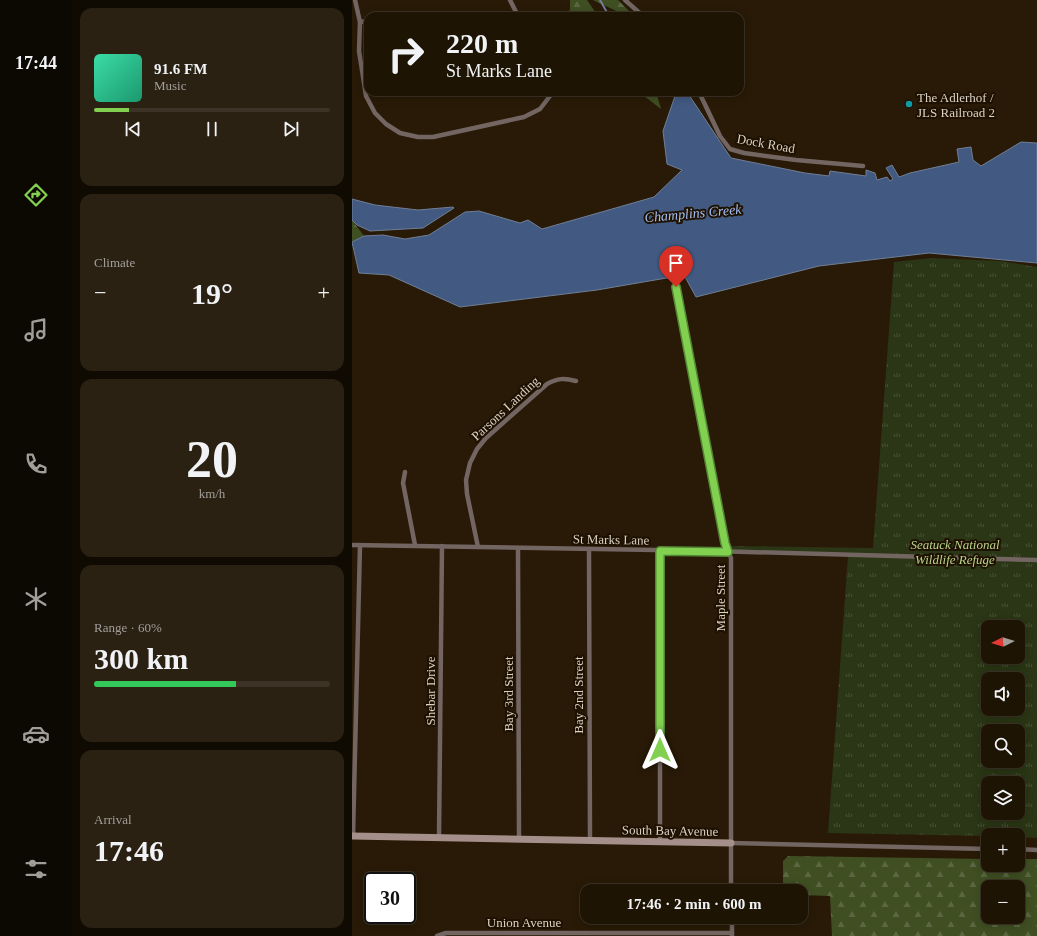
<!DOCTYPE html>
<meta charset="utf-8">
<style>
body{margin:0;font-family:Georgia,serif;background:#2b2113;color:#f1f3f6;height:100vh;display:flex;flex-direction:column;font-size:15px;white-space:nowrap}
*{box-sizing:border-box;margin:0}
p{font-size:13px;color:#a19e9a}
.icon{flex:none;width:22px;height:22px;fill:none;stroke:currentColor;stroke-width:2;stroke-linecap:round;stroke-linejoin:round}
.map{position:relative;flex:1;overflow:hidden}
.side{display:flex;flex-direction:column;gap:8px;padding:8px;background:#100b02;width:280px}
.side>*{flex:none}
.hud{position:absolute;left:12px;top:12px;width:380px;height:84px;border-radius:12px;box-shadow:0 2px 10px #0003,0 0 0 1px #3c3326;background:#1e1404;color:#f1f3f6;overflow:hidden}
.needle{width:26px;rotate:265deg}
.fabs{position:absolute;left:629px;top:620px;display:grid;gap:8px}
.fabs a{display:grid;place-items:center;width:44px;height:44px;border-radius:8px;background:#1e1404;box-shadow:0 2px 10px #0003,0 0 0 1px #3c3326;font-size:20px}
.speed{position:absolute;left:12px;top:872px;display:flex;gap:8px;font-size:20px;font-weight:700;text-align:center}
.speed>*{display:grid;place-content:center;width:52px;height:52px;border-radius:50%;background:#1e1404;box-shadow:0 2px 10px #0003,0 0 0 1px #3c3326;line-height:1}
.speed .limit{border:2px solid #111;border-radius:6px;background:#fff;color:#111}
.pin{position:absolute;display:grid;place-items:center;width:34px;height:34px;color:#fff;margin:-41px -17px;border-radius:50% 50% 50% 0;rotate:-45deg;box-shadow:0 0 4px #0007}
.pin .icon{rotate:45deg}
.me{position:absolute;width:44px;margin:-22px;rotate:0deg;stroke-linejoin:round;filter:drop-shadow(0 0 3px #0008)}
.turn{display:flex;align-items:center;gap:14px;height:84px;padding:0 16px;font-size:18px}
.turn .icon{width:52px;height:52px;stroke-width:2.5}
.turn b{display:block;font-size:28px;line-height:34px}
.big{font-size:30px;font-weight:700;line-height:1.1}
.side .tile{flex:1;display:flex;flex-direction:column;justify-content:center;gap:6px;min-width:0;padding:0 14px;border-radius:12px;background:#2b2113}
.side .dial{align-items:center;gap:0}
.dial b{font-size:52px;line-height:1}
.song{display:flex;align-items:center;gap:12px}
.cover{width:48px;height:48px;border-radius:6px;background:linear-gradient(135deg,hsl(160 70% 55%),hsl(160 70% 35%))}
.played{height:4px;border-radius:2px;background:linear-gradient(90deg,#81d050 15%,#3c3326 15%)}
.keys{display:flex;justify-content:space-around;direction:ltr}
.heat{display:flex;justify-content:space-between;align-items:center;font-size:22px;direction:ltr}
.charge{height:6px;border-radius:3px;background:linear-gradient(90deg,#34c759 60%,#3c3326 0)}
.trip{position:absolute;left:228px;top:884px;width:228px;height:40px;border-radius:12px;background:#1e1404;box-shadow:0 2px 10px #0003,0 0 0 1px #3c3326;font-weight:700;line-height:40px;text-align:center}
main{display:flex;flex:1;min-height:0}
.dock{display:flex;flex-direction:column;width:72px;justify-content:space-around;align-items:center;background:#0c0802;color:#a19e9a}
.dock .icon{width:28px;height:28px}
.dock .current{color:#81d050}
.dock b{font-size:18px;color:#f1f3f6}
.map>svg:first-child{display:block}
</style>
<main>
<nav class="dock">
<b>17:44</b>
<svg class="icon current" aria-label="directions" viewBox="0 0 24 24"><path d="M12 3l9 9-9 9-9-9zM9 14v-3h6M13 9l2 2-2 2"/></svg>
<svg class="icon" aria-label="music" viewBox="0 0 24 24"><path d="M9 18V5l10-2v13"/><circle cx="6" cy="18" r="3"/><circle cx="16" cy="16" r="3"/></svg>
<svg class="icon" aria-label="phone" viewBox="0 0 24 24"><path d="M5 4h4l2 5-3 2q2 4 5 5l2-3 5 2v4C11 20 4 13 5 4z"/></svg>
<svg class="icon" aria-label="climate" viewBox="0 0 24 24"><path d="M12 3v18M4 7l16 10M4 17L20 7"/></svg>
<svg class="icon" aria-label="car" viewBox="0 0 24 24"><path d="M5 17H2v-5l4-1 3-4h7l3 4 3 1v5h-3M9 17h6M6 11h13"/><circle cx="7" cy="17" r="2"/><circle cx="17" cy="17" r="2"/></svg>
<svg class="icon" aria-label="filters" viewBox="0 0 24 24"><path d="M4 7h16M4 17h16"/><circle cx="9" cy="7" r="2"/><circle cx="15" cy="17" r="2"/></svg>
</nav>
<section class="side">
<div class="tile">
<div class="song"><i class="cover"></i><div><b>91.6 FM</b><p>Music</p></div></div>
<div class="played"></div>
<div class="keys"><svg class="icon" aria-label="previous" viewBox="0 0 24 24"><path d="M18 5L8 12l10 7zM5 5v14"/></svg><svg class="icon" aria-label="pause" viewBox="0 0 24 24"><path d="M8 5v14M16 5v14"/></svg><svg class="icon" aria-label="next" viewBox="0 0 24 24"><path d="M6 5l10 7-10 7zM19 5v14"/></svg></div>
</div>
<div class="tile"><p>Climate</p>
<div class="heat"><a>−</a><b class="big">19°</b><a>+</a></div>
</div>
<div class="tile dial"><b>20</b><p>km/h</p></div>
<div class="tile"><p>Range · 60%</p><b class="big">300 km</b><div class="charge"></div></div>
<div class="tile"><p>Arrival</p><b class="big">17:46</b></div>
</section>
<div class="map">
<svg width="685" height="936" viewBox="0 0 685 936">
<defs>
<pattern id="forest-firs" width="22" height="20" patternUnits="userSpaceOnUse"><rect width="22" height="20" fill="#3f4f22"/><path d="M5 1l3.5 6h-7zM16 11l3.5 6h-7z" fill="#5a6741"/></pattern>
<pattern id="park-tufts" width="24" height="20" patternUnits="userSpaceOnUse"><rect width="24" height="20" fill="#2a3615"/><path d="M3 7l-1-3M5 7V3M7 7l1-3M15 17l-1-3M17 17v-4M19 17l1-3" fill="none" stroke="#485236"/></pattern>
</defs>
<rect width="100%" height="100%" fill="#281a06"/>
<!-- forest -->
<g fill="url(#forest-firs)" fill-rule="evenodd">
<path d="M218,0h17l11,16h-38l10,-6z"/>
<path d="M241,0h25l16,16h-7z"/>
<path d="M287,92h17l5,17z"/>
<path d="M0,220l12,16 -12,6z"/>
<path d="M436,856l200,3v6h30v-6h19v77h-205l-2,-40 -29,-1v-4h-18v-30zM636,887h30v30h-30z"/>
</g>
<!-- park -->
<path fill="url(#park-tufts)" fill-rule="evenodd" d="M579,258l70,3 36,6v571l-19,-1v-2h-30v1l-160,-3 20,-277 -117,-4 -5,-6 147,2 21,-286zM636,627h30v30h-30zM636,679h30v30h-30zM636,731h30v30h-30zM636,783h30v30h-30z"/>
<!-- water -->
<g fill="#425a82" stroke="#707e96">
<path d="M335,92l44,66 74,15 24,3 1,-5 36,5v-6l9,3 2,7 10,-3 3,4 3,-2 -7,-11 6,-3 7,12 11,-4 49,-11 -2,-13 14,-2 2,13 8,6 40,-24 16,1v120l-108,-10 -110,13 -123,31 -12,-22 -87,15 -137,17 -71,-32 -30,-2 -7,-31 12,-6 19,-1 22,4 24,-4 36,-23 14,-1 41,12 8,-3 14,9 112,-32 28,-27 -15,-6 -4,-33 13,-38z"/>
<path d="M0,199l23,6 43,5 35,-3 1,1 -31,20 -53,3 -13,-6 -5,-5z"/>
</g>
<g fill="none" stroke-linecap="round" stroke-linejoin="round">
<!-- stream -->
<path stroke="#707e96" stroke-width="2" d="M248,0l9,16"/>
<!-- street -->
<g stroke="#726562" stroke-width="4.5">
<path d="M3,0l5,22 -1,29 7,45 9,17 11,11 14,9 18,4h15l91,-20 16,-8 10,-13 2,-4"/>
<path d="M158,0l8,16"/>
<path d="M273,0l18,16"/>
<path d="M8,22l8,-1"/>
<path d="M347,92l21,44 10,13 14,4 52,7 67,6"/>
<path d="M324,287l49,256 6,15v333"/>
<path d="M53,472l-2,11 12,62"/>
<path d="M0,545l362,6 323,9"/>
<path d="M126,547l-11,-53 -1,-14 4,-17 7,-14 9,-11 61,-54c11,-6 17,-6 29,-3"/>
<path d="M166,548l1,291"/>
<path d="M237,549l1,291"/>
<path d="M308,551v291"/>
<path d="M1,836l7,-291"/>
<path d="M87,837l3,-291"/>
<path d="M379,843l257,6"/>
<path d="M666,849l19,1"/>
<path d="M380,917v19"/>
<path d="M85,936l9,-3h286"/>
</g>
<!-- secondary -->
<path stroke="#a48f8a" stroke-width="7" d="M0,836l379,7"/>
</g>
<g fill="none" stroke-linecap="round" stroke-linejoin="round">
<!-- route casing -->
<g stroke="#548734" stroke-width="10">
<path id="route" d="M308,750v-199l68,1 -3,-9 -49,-256"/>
</g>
<!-- route -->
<use href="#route" stroke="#81d050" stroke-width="7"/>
</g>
<!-- markers -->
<circle fill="#0f9aa8" stroke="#1e1101" stroke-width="1.5" cx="557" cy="104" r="4"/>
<g text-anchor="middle" stroke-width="4" stroke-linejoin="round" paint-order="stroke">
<!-- poi labels -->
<g font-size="13" fill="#dbd2c6" stroke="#1e1101" text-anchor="start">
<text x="565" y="102">The Adlerhof /<tspan x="565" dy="15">JLS Railroad 2</tspan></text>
</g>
<!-- street labels -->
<g font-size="13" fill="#dbd2c6" stroke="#1e1101">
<text transform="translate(414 143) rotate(10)" y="5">Dock Road</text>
<text transform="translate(153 408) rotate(-43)" y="5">Parsons Landing</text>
<text transform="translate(259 539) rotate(1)" y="5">St Marks Lane</text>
<text transform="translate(368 598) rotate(-90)" y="5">Maple Street</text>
<text transform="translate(78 691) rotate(-90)" y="5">Shebar Drive</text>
<text transform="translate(156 694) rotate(-90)" y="5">Bay 3rd Street</text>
<text transform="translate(226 695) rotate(-90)" y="5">Bay 2nd Street</text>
<text transform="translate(318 830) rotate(1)" y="5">South Bay Avenue</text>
<text x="172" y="927">Union Avenue</text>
</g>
<!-- park labels -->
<g font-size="13" font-style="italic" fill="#b7d38a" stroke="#1e1101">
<text x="603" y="549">Seatuck National<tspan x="603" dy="15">Wildlife Refuge</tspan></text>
</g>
<!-- water labels -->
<g font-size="14" font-style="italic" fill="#a2c0f4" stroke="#1e1101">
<text transform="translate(341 213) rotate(-5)" y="5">Champlins Creek</text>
</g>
</g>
</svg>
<div class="fabs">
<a><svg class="needle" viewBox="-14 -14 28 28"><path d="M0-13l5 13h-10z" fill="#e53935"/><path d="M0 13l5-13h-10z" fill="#a19e9a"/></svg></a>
<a><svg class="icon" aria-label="sound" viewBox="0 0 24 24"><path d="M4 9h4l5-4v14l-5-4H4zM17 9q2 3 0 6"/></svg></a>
<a><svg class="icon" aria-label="search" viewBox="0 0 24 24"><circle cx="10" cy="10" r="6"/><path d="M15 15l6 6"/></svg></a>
<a><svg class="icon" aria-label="layers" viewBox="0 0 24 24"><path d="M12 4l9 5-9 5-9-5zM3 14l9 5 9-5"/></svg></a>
<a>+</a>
<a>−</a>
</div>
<div class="speed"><div class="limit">30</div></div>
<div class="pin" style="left:324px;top:287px;background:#d93025"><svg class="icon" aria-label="arrive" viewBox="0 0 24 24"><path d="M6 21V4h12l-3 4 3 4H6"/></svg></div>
<svg class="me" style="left:308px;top:750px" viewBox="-20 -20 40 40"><path d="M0-17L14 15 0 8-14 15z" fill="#81d050" stroke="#fff" stroke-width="4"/></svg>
<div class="trip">17:46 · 2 min · 600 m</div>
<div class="hud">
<div class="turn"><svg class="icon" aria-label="right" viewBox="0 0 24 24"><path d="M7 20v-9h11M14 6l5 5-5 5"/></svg><div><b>220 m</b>St Marks Lane</div></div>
</div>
</div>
</main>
